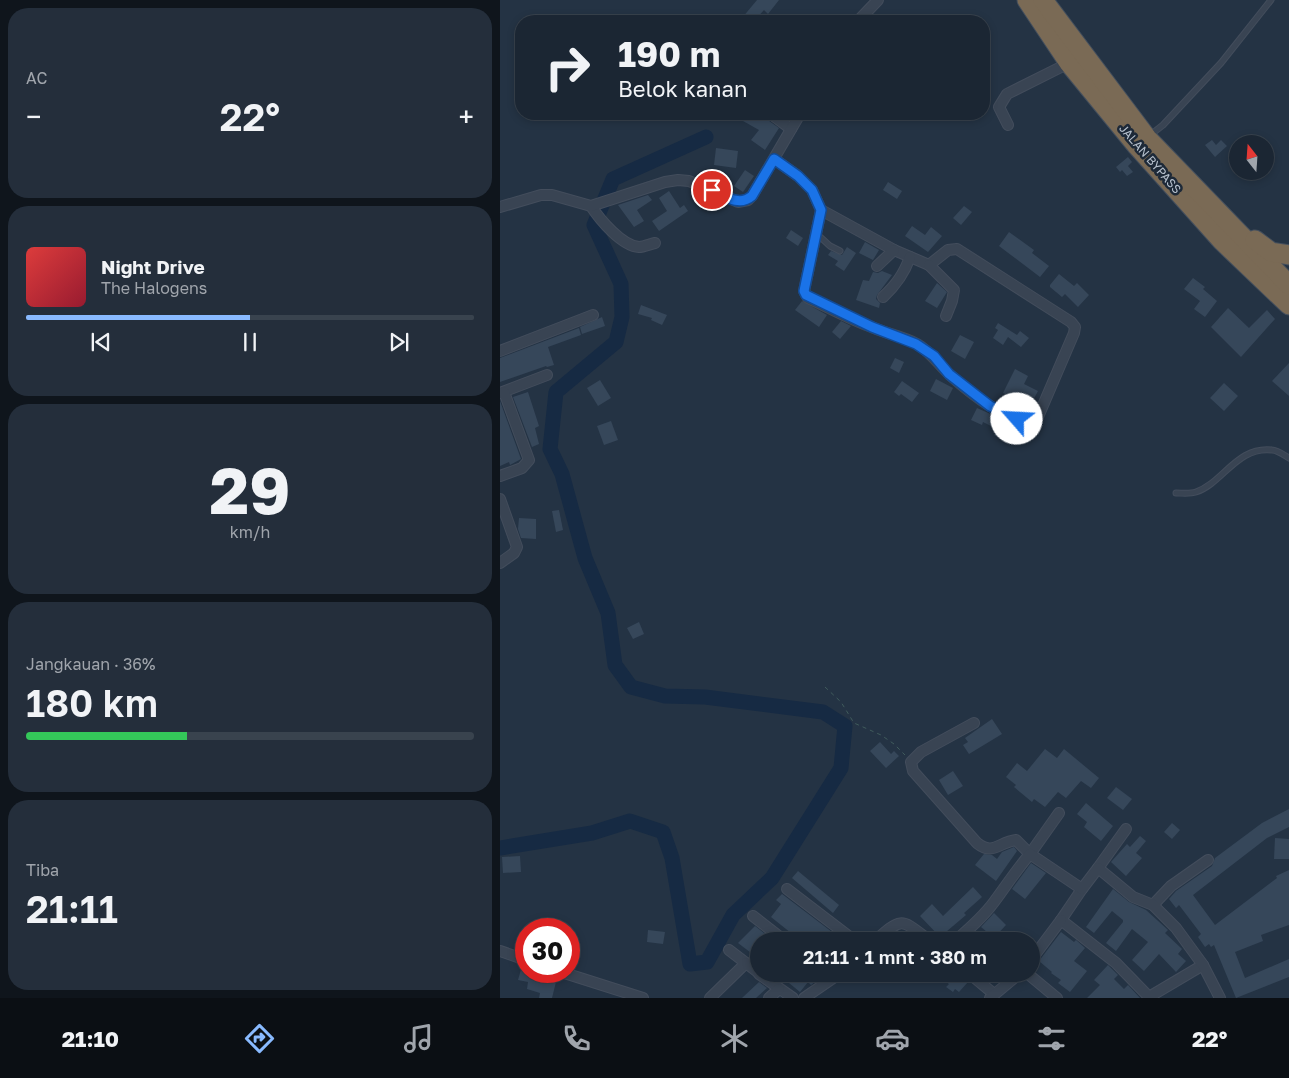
<!DOCTYPE html>
<html lang="id">
<meta charset="utf-8">
<style>
body{margin:0;font-family:"Golos Text",sans-serif;background:#242e3b;color:#f1f3f6;height:100vh;display:flex;flex-direction:column;font-size:19px;white-space:nowrap}
*{box-sizing:border-box;margin:0}
p{font-size:16px;color:#a0a5ac}
.icon{flex:none;width:28px;height:28px;fill:none;stroke:currentColor;stroke-width:2;stroke-linecap:round;stroke-linejoin:round}
.map{position:relative;flex:1;overflow:hidden}
.details{display:flex;flex-direction:column;gap:8px;padding:8px;background:#0f151c;width:500px}
.details>*{flex:none}
.banner{position:absolute;left:15px;top:15px;width:475px;height:105px;border-radius:20px;box-shadow:0 2px 8px #0003,0 0 0 1px #39434e;background:#1b2633;color:#f1f3f6;overflow:hidden}
.needle{width:32px;rotate:343deg}
.buttons{position:absolute;left:729px;top:135px;display:grid;gap:10px}
.buttons a{display:grid;place-items:center;width:45px;height:45px;border-radius:50%;background:#1b2633;box-shadow:0 2px 8px #0003,0 0 0 1px #39434e;font-size:25px}
.speed{position:absolute;left:15px;top:918px;display:flex;gap:10px;font-size:25px;font-weight:700;text-align:center}
.speed>*{display:grid;place-content:center;width:65px;height:65px;border-radius:50%;background:#1b2633;box-shadow:0 2px 8px #0003,0 0 0 1px #39434e;line-height:1}
.speed .limit{border:8px solid #d22;background:#fff;color:#111}
.pin{position:absolute;display:grid;place-items:center;width:42px;height:42px;color:#fff;margin:-21px;border:2px solid #fff;border-radius:50%;box-shadow:0 1px 5px #0007}
.me{position:absolute;width:55px;margin:-28px;rotate:296deg;stroke-linejoin:round;filter:drop-shadow(0 0 4px #0008)}
.turn{display:flex;align-items:center;gap:18px;height:105px;padding:0 20px;font-size:22px}
.turn .icon{width:65px;height:65px;stroke-width:2.5}
.turn b{display:block;font-size:35px;line-height:42px}
.big{font-size:38px;font-weight:600;line-height:1.1}
.details .card{flex:1;display:flex;flex-direction:column;justify-content:center;gap:8px;min-width:0;padding:0 18px;border-radius:20px;background:#242e3b}
.details .dial{align-items:center;gap:0}
.dial b{font-size:65px;line-height:1}
.song{display:flex;align-items:center;gap:15px}
.cover{width:60px;height:60px;border-radius:8px;background:linear-gradient(135deg,hsl(0 70% 55%),hsl(350 70% 35%))}
.played{height:5px;border-radius:2px;background:linear-gradient(90deg,#89baff 50%,#39434e 50%)}
.keys{display:flex;justify-content:space-around;direction:ltr}
.heat{display:flex;justify-content:space-between;align-items:center;font-size:28px;direction:ltr}
.charge{height:8px;border-radius:4px;background:linear-gradient(90deg,#34c759 36%,#39434e 0)}
.trip{position:absolute;left:250px;top:932px;width:290px;height:50px;border-radius:25px;background:#1b2633;box-shadow:0 2px 8px #0003,0 0 0 1px #39434e;font-weight:600;line-height:50px;text-align:center}
.menu{display:flex;height:80px;justify-content:space-around;align-items:center;background:#0b0f14;color:#a0a5ac}
.menu .icon{width:35px;height:35px}
.menu .current{color:#89baff}
.menu b{font-size:22px;color:#f1f3f6}
main{display:flex;flex:1;min-height:0}
.map>svg:first-child{display:block}
</style>
<main>
<section class="details">
<div class="card"><p>AC</p>
<div class="heat"><a>−</a><b class="big">22°</b><a>+</a></div>
</div>
<div class="card">
<div class="song"><i class="cover"></i><div><b>Night Drive</b><p>The Halogens</p></div></div>
<div class="played"></div>
<div class="keys"><svg class="icon" aria-label="previous" viewBox="0 0 24 24"><path d="M18 5L8 12l10 7zM5 5v14"/></svg><svg class="icon" aria-label="pause" viewBox="0 0 24 24"><path d="M8 5v14M16 5v14"/></svg><svg class="icon" aria-label="next" viewBox="0 0 24 24"><path d="M6 5l10 7-10 7zM19 5v14"/></svg></div>
</div>
<div class="card dial"><b>29</b><p>km/h</p></div>
<div class="card"><p>Jangkauan · 36%</p><b class="big">180 km</b><div class="charge"></div></div>
<div class="card"><p>Tiba</p><b class="big">21:11</b></div>
</section>
<div class="map">
<svg width="789" height="998" viewBox="0 0 789 998">
<rect width="100%" height="100%" fill="#243344"/>
<g fill="none" stroke-linecap="round" stroke-linejoin="round">
<!-- river -->
<path stroke="#162a43" stroke-width="15" d="M0,848l92,-15 38,-12 33,11 9,26 18,106 17,-2 26,-47 39,-37 69,-110 4,-42 -22,-14 -118,-15 -40,-1 -34,-9 -16,-22 -7,-52 -23,-55 -23,-84 -12,-25 6,-57 60,-50 6,-25 -1,-33 -27,-59 19,-46 93,-42"/>
</g>
<!-- building -->
<g fill="#36475a">
<path d="M257,0h22l-11,14 -4,-4 -10,11h-8l-4,-3z"/>
<path d="M226,114h23l14,7 2,-3 14,10 -14,22 -14,-10 8,-10 -16,-9h-17z"/>
<path d="M712,140l4,5 5,-5 6,6 -12,11 -10,-12z"/>
<path d="M216,148l22,3 -2,17 -22,-3z"/>
<path d="M628,157l4,5 -4,4 5,6 -6,4 -5,-6 -2,2 -4,-5z"/>
<path d="M245,170l9,6 -11,16 -9,-6z"/>
<path d="M388,182l14,9 -5,8 -14,-9z"/>
<path d="M169,191l11,17 4,-3 4,6 -29,20 -7,-10 15,-10 -8,-13z"/>
<path d="M148,195l4,5 -15,10 7,11 -10,6 -16,-22z"/>
<path d="M464,206l8,6 -11,13 -8,-7z"/>
<path d="M412,226l13,9 6,-8 11,9 -14,16 -23,-16z"/>
<path d="M291,230l12,8 -5,8 -12,-8z"/>
<path d="M509,232l25,18 -2,3 17,13 -9,11 -41,-31z"/>
<path d="M365,242l14,8 -6,10 -14,-7z"/>
<path d="M347,247l9,6 -12,18 -9,-6 3,-4 -10,-6 3,-4 11,4z"/>
<path d="M382,271l10,4 -15,20 -1,4 4,4 -1,5 -23,-8 7,-20 6,1 4,-9 5,1z"/>
<path d="M559,274l15,12 3,-3 12,12 -11,12 -13,-13 -3,3 -12,-10v-2z"/>
<path d="M693,278l12,9 -2,2 14,12 -12,16 -11,-8 6,-8 -16,-12z"/>
<path d="M437,283l10,9 -10,16 -12,-7z"/>
<path d="M302,301l25,14 -8,12 -24,-17z"/>
<path d="M141,305l26,10 -5,10 -11,-5 1,-2 -14,-4z"/>
<path d="M728,308l21,20 18,-18 8,9 -34,38 -30,-30z"/>
<path d="M102,317l3,9 -23,8 -2,-7z"/>
<path d="M341,321l10,5 -11,13 -8,-7z"/>
<path d="M498,323l19,12 3,-4 9,7 -8,9 -13,-10 -5,8 -10,-7 5,-8 -3,-2z"/>
<path d="M79,328l2,7 -33,12 6,18 -7,2 -1,-1 -46,16v-24z"/>
<path d="M460,335l14,7 -9,17 -14,-8z"/>
<path d="M395,358l9,4 -5,11 -9,-5z"/>
<path d="M789,363v33l-17,-15z"/>
<path d="M515,369l13,7 -4,8 14,7 -8,15 -27,-13z"/>
<path d="M436,379l17,9 -6,12 -17,-9z"/>
<path d="M100,380l11,18 -13,8 -11,-18z"/>
<path d="M402,381l17,12 -7,9 -11,-8 -2,2 -5,-4z"/>
<path d="M724,383l14,13 -14,15 -14,-13z"/>
<path d="M28,392l11,34 -4,2 4,16 -7,3 -19,-50z"/>
<path d="M0,401l21,58 -11,6 -1,-3 -9,4z"/>
<path d="M477,408l38,17 18,3 -8,14 -18,-8 -4,6 -9,-5 3,-6 -14,-7 -1,3 -11,-5z"/>
<path d="M111,421l7,19 -14,5 -7,-19z"/>
<path d="M59,510l4,20 -7,2 -4,-21z"/>
<path d="M19,518l17,1v20l-15,-1 -3,-9z"/>
<path d="M139,622l5,12 -11,5 -6,-11z"/>
<path d="M492,719l10,15 -33,20 -6,-9 5,-3 -3,-4z"/>
<path d="M380,742l11,12 3,-3 5,5 -13,12 -16,-17z"/>
<path d="M545,749l12,9 7,-9 35,29 -8,10 -10,-7 -15,17 -8,-6 -13,15 -11,-8 -2,3 -18,-15 2,-2 -10,-8 11,-14 10,8z"/>
<path d="M453,771l10,15 -15,9 -9,-15z"/>
<path d="M616,787l16,12 -9,11 -16,-12z"/>
<path d="M586,803l27,23 -12,15 -17,-14 3,-5 -10,-8z"/>
<path d="M789,809v18l-22,11 -74,57 22,30 62,-47 -1,-2 13,-6v55l-28,10 2,6 -28,11 10,26 44,-19v18l-53,21 -22,-53 -3,2 -2,-3 -4,3 -7,-10 3,-3 -22,-29 -3,3 -7,-9 7,-8 36,-25 3,-8 47,-35z"/>
<path d="M672,823l8,7 -8,9 -8,-7z"/>
<path d="M640,836l6,5 -10,12 6,5 -16,18 -15,-14 16,-18 3,3z"/>
<path d="M775,838l14,1v20h-15z"/>
<path d="M514,847l3,4 -21,30 -21,-16 9,-11 8,1 5,4 5,-7z"/>
<path d="M20,856l1,16 -18,1 -1,-16z"/>
<path d="M531,863l15,10 -21,26 -13,-10z"/>
<path d="M298,871l41,34 -6,8 -41,-35z"/>
<path d="M473,887l9,10 -18,16 2,2 -26,22 -20,-21 12,-12 11,12z"/>
<path d="M613,889l16,13 17,8 22,20 -3,3 17,16 -4,5 8,7 -10,11 -17,-18 -15,17 -12,-11 16,-18 -16,-13 -16,22 -10,-8 17,-21v-2l-11,-9 -18,22 -8,-6z"/>
<path d="M282,894l50,38 11,9h-42l-30,-24 10,-13 -5,-4z"/>
<path d="M494,913l12,12 -12,13 -13,-11z"/>
<path d="M255,926l19,15h-15v18l-21,-16z"/>
<path d="M148,930l17,2 -2,12 -16,-2z"/>
<path d="M561,932l13,10 2,-2 9,8 -11,13 13,10 -17,21 -12,-9 3,-3 -10,-7 1,-1 -13,-11z"/>
<path d="M608,965l10,10 -4,4 10,10 4,-4 12,13h-53l13,-13 -6,-5z"/>
<path d="M22,966l4,1v4h10l21,7 -5,20h-13l1,-5 -13,-4 1,-7 -10,-2z"/>
<path d="M297,974h28l-14,11 -3,-3 -8,10 -11,-9z"/>
<path d="M436,974h22l10,8 -9,10 -4,-3 -2,3 -7,-5 3,-3z"/>
<path d="M259,982l8,6 -11,10h-14z"/>
</g>
<g fill="none" stroke-linecap="round" stroke-linejoin="round">
<!-- lane casing -->
<g stroke="#434d5c" stroke-width="7">
<g id="lane">
<path d="M649,136l14,-11 58,-62 50,-63"/>
<path d="M317,234l13,12 10,5"/>
<path d="M676,493c7,0 14,1 20,-1 27,-9 41,-46 76,-42 5,0 12,5 17,8"/>
</g>
</g>
<!-- street casing -->
<g stroke="#434d5c" stroke-width="12">
<g id="street">
<path d="M358,21l20,-21"/>
<path d="M271,114l20,15"/>
<path d="M508,125l-9,-18 8,-13 62,-31"/>
<path d="M274,159l24,17 14,14 9,20 -17,81 4,7c22,10 43,22 66,30 14,6 30,9 43,16 14,8 21,20 33,31 17,15 66,57 88,42l36,-84 1,-6 -4,-5 -114,-73 -9,1 -19,15 -35,-15 -73,-40"/>
<path d="M91,206c9,14 31,40 48,41 5,0 11,-3 16,-4"/>
<path d="M0,207l41,-12h11l39,11 74,-24 13,-2 11,1 49,21 10,-2 4,-4 48,-82"/>
<path d="M429,265l25,25 -2,11 -6,15"/>
<path d="M377,266l17,-16"/>
<path d="M383,297c13,-12 21,-23 27,-40"/>
<path d="M0,351l93,-36"/>
<path d="M0,393l47,-18"/>
<path d="M0,476l22,-8 7,-8 -25,-68"/>
<path d="M0,499l17,48 -3,6 -14,10"/>
<path d="M474,723l-53,29 -10,10 2,9 64,72c16,13 22,-1 39,-3l14,14 29,-41"/>
<path d="M598,868l28,-39"/>
<path d="M287,889l68,52"/>
<path d="M582,889l-21,31 55,43 33,34 54,-32"/>
<path d="M653,905l18,-19 37,-26"/>
<path d="M253,916l32,25"/>
<path d="M375,941c28,-25 26,-22 55,0"/>
<path d="M455,941c14,-12 28,-24 39,-39 12,-16 23,-33 36,-48l52,35 16,-21 35,29 20,8 23,23 27,37 17,33"/>
<path d="M229,950l30,23"/>
<path d="M0,951l26,9"/>
<path d="M531,960l30,-40"/>
<path d="M58,971l85,27"/>
<path d="M259,974l34,24"/>
<path d="M470,974l24,20"/>
<path d="M528,974l29,24"/>
<path d="M210,998l36,-35"/>
<path d="M269,998l10,-9"/>
<path d="M304,998l35,-24"/>
<path d="M490,998l29,-24"/>
</g>
</g>
<!-- highway casing -->
<g stroke="#444f5d" stroke-width="21">
<g id="highway">
<path d="M527,0l42,63 68,83 85,95 67,64"/>
<path d="M543,0l104,138 142,147"/>
<path d="M755,240l16,12 18,3"/>
</g>
</g>
<!-- path -->
<path stroke="#405b5c" stroke-width="1" stroke-dasharray="4 4" stroke-linecap="butt" d="M325,687l16,15 13,21 27,12 13,9 11,11"/>
<!-- lane -->
<use href="#lane" stroke="#394453" stroke-width="5"/>
<!-- street -->
<use href="#street" stroke="#394453" stroke-width="10"/>
<!-- highway -->
<use href="#highway" stroke="#7a6a55" stroke-width="19"/>
</g>
<g fill="none" stroke-linecap="round" stroke-linejoin="round">
<!-- route casing -->
<g stroke="#114b97" stroke-width="12">
<path id="route" d="M212,190c13,6 27,17 40,6l22,-37 24,17 14,14 9,20 -17,81 2,4 66,32 44,17 18,12 15,18 41,32 27,13"/>
</g>
<!-- route -->
<use href="#route" stroke="#1a73e8" stroke-width="9"/>
</g>
<g text-anchor="middle" stroke-width="5" stroke-linejoin="round" paint-order="stroke">
<!-- street labels -->
<g font-size="12" fill="#b6c0cd" stroke="#1d2938">
<text transform="translate(650 159) rotate(49)" y="4">JALAN BYPASS</text>
</g>
</g>
</svg>
<div class="buttons">
<a><svg class="needle" viewBox="-14 -14 28 28"><path d="M0-13l5 13h-10z" fill="#e53935"/><path d="M0 13l5-13h-10z" fill="#a0a5ac"/></svg></a>
</div>
<div class="speed"><div class="limit">30</div></div>
<div class="pin" style="left:212px;top:190px;background:#d93025"><svg class="icon" aria-label="arrive" viewBox="0 0 24 24"><path d="M6 21V4h12l-3 4 3 4H6"/></svg></div>
<svg class="me" style="left:517px;top:419px" viewBox="-20 -20 40 40"><circle r="19" fill="#fff"/><path d="M0-13L10 11 0 6-10 11z" fill="#1a73e8"/></svg>
<div class="trip">21:11 · 1 mnt · 380 m</div>
<div class="banner">
<div class="turn"><svg class="icon" aria-label="right" viewBox="0 0 24 24"><path d="M7 20v-9h11M14 6l5 5-5 5"/></svg><div><b>190 m</b>Belok kanan</div></div>
</div>
</div>
</main>
<nav class="menu">
<b>21:10</b>
<svg class="icon current" aria-label="directions" viewBox="0 0 24 24"><path d="M12 3l9 9-9 9-9-9zM9 14v-3h6M13 9l2 2-2 2"/></svg>
<svg class="icon" aria-label="music" viewBox="0 0 24 24"><path d="M9 18V5l10-2v13"/><circle cx="6" cy="18" r="3"/><circle cx="16" cy="16" r="3"/></svg>
<svg class="icon" aria-label="phone" viewBox="0 0 24 24"><path d="M5 4h4l2 5-3 2q2 4 5 5l2-3 5 2v4C11 20 4 13 5 4z"/></svg>
<svg class="icon" aria-label="climate" viewBox="0 0 24 24"><path d="M12 3v18M4 7l16 10M4 17L20 7"/></svg>
<svg class="icon" aria-label="car" viewBox="0 0 24 24"><path d="M5 17H2v-5l4-1 3-4h7l3 4 3 1v5h-3M9 17h6M6 11h13"/><circle cx="7" cy="17" r="2"/><circle cx="17" cy="17" r="2"/></svg>
<svg class="icon" aria-label="filters" viewBox="0 0 24 24"><path d="M4 7h16M4 17h16"/><circle cx="9" cy="7" r="2"/><circle cx="15" cy="17" r="2"/></svg>
<b>22°</b>
</nav>
